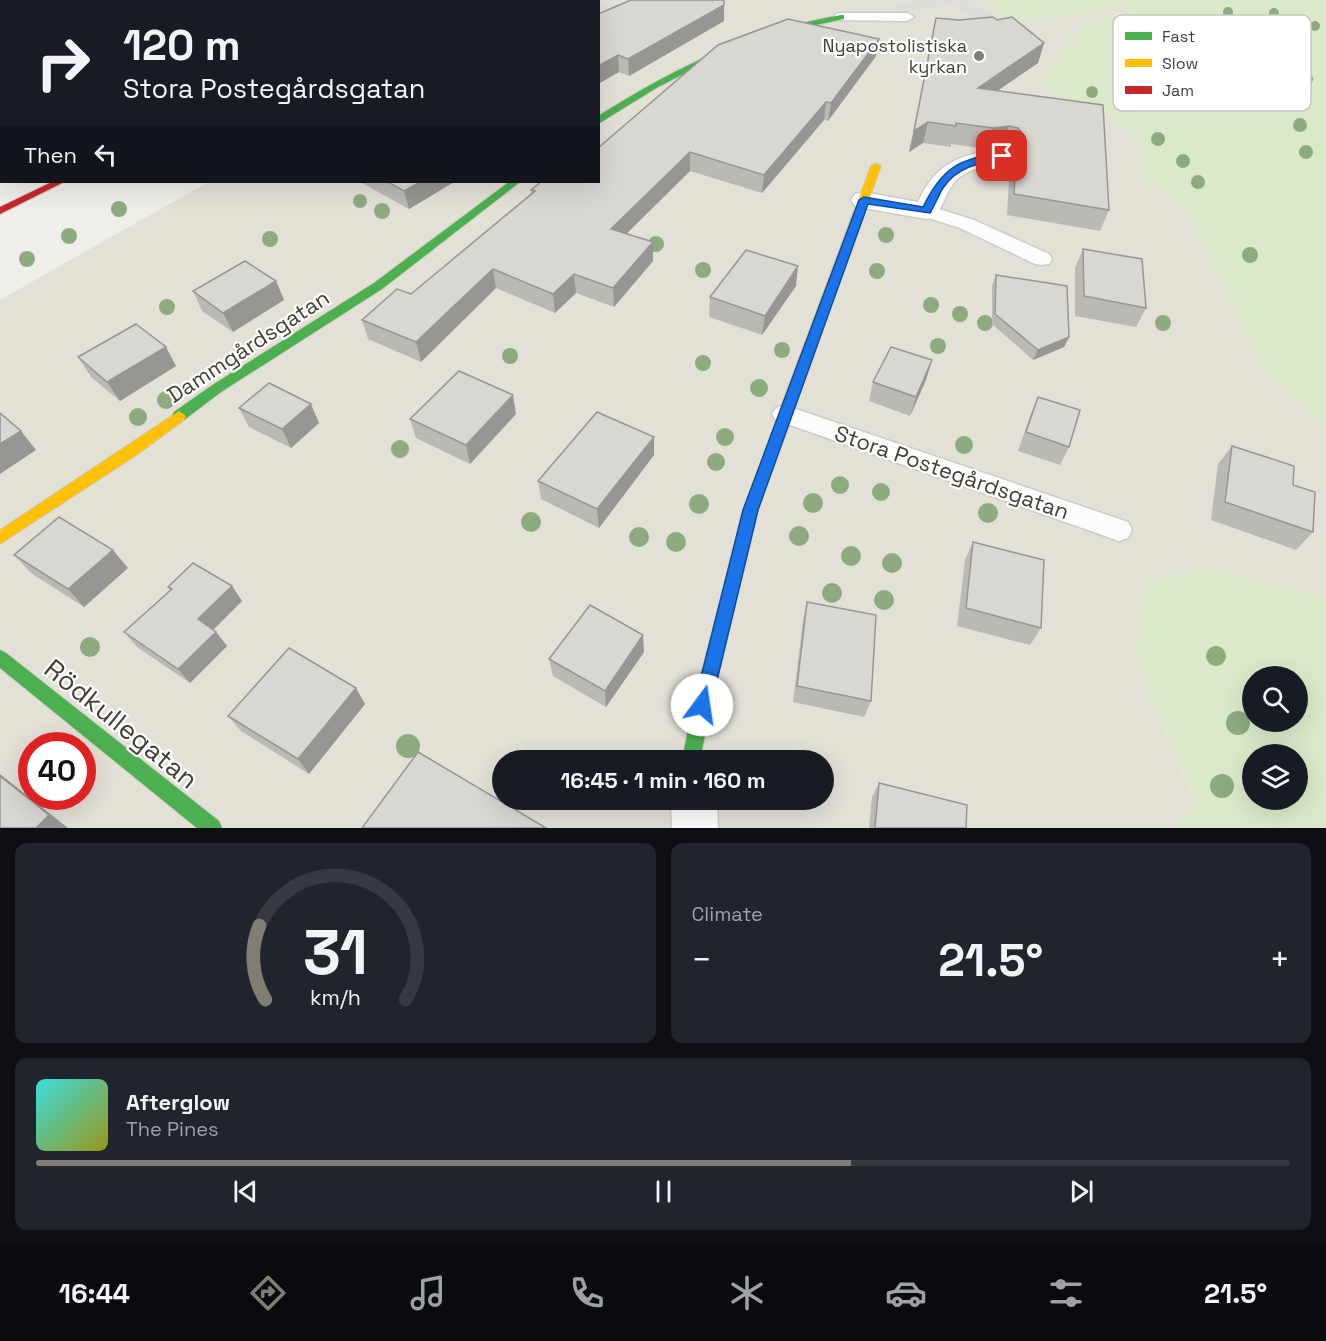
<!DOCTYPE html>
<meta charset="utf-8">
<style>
body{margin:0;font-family:"Space Grotesk",sans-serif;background:#20242c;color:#f1f3f6;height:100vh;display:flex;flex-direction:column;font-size:22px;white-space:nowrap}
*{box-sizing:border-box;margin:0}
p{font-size:20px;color:#9ea1a6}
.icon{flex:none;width:33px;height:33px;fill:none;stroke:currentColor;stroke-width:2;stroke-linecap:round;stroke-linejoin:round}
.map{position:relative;height:828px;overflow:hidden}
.side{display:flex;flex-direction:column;gap:15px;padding:15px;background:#0d0f14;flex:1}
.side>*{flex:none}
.guide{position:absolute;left:0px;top:0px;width:600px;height:183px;box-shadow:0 6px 24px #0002;background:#171b24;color:#f1f3f6;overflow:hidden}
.buttons{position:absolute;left:1242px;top:666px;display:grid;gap:12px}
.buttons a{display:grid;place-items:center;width:66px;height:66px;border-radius:50%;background:#171b24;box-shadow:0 6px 24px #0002;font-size:30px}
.speed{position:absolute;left:18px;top:732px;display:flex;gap:12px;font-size:30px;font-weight:700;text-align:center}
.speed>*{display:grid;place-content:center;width:78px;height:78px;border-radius:50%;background:#171b24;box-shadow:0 6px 24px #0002;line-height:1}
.speed .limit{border:9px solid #d22;background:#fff;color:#111}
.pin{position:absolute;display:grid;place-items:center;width:51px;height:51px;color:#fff;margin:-26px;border-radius:12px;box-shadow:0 3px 9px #0006}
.me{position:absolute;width:66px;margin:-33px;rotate:14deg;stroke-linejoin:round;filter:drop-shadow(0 0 4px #0008)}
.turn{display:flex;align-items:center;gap:21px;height:126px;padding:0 24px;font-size:27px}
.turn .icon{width:78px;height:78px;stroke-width:2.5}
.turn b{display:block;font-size:42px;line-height:51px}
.then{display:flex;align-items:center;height:57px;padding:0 24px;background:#0003;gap:12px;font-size:22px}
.big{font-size:45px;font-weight:800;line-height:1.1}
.side .tile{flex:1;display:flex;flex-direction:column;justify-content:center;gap:9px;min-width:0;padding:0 21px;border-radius:12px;background:#20242c}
.side .dial{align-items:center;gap:0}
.dial svg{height:156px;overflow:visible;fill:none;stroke:#363941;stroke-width:7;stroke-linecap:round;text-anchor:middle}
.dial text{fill:#f1f3f6;stroke:none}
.song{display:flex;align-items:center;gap:18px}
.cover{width:72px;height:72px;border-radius:9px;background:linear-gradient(135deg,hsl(180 70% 55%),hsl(60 70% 35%))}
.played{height:6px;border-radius:3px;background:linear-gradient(90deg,#807d74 65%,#363941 65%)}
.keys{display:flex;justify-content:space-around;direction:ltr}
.heat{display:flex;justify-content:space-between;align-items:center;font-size:33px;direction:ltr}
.side .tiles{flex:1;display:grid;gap:15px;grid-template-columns:1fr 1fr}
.tile:last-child{grid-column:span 2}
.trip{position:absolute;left:492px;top:750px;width:342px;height:60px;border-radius:30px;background:#171b24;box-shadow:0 6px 24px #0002;font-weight:800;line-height:60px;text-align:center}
.tab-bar{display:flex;height:96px;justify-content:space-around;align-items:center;background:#090b0e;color:#9ea1a6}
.tab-bar .icon{width:42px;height:42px}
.tab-bar .on{color:#807d74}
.tab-bar b{font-size:27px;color:#f1f3f6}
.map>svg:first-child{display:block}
</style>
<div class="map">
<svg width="1326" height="828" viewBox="0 0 1326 828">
<rect width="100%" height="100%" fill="#efeee9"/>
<!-- residential -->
<path fill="#e3e0d6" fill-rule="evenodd" d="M560,0h564l10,7 -52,22 15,81 45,29 2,43 41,24 78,163 63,58v170l-125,-30 -66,91 61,146 -20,24h-1176v-528l208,-118h390v-180l-46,-1zM32,746h50v50h-50zM502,760h322v40h-322z"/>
<!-- green -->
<g fill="#daeac9" fill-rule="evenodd">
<path d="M984,0h134l9,6 -115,17z"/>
<path d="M1124,0h202v427l-63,-58 -78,-163 -41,-24 -2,-43 -45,-29 -57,-23 17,-31 25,-27 51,-21z"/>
<path d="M1201,567l125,30v231h-150l20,-25 -61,-145 10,-74zM1298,676v46h-46v-46zM1298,754v46h-46v-46z"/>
</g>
<!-- parking -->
<path fill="#deddd9" d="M919,0h50l25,17 -18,4 -23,-17 -49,9 -11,-8z"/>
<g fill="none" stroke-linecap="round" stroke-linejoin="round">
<!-- lane casing -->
<g stroke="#cdccc6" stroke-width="3">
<g id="lane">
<path d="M841,13h66l7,4 -7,4 -71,-1 -2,-3 2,-3z"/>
<path d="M926,205l48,15 75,34 3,5 -3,5 -7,1 -7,-1 -75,-36 -41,-13 -3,-4 3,-4z"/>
<path d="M784,405l344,117 4,8 -4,8 -9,3 -343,-121 -4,-6 4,-6z"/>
</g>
</g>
<!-- street casing -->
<g stroke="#cdccc6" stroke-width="3">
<g id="street">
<path d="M1002,149l9,2 3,5 -3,5c-21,5 -48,6 -60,26 -6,9 -9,20 -16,30l-9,2 -62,-11 -9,-2 -4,-6 4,-6 9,-2 54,10c18,-40 43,-48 84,-53z"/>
<path d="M671,800h46l1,28h-46z"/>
</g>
</g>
<!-- fast casing -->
<g stroke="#ceccc0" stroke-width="2">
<g id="fast">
<path d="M135,0h9l-1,2z"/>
<path d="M313,0h9l-11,2z"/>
<path d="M419,0h10l-12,2z"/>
<path d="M841,15h3v4l-66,14 -61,24 -59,30 -60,37v-8c78,-49 151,-85 243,-101z"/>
<path d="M2,116v7h-2v-6z"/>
<path d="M0,164h2l-2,7z"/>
<path d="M509,182h11l-138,107 -161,103 -37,28h-10l-2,-4 2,-4 37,-26 163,-103z"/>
<path d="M791,394l7,5 -40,111 -47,195 -11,55h-18l11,-55 51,-195 40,-111z"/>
<path d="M0,650l6,3 213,168 3,7h-25l-197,-160z"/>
</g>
</g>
<!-- slow casing -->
<g stroke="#ceccc0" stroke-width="2">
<g id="slow">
<path d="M266,0h9l-11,2z"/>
<path d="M2,82v6l-2,1v-6z"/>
<path d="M876,163l5,3 -83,233 -2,3h-10l-2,-3 87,-233z"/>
<path d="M179,411l7,5 -2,4 -46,34 -138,90v-14z"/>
</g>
</g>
<!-- jam casing -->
<g stroke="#ceccc0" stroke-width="2">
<path id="jam" d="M52,182h12l-64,32v-7z"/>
</g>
<!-- lane -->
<use href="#lane" fill="#fdfcfc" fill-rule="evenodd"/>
<!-- street -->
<use href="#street" fill="#fdfcfc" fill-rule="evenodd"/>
<!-- fast -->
<use href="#fast" fill="#4caf50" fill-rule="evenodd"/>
<!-- slow -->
<use href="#slow" fill="#ffc107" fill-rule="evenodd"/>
<!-- jam -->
<use href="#jam" fill="#c62828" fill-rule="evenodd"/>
</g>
<!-- trees -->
<g fill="#8eab80">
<circle cx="1228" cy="12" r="5"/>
<circle cx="1274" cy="13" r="5"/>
<circle cx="1315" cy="26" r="5"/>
<circle cx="1307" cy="79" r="6"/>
<circle cx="1092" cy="92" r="6"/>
<circle cx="1300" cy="125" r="7"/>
<circle cx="1158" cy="139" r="7"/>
<circle cx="1306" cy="152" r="7"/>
<circle cx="1183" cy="161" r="7"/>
<circle cx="1198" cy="182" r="7"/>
<circle cx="360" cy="201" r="7"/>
<circle cx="119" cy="209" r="8"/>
<circle cx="382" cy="211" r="8"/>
<circle cx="886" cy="235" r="8"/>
<circle cx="69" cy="236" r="8"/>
<circle cx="270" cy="239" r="8"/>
<circle cx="656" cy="244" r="8"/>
<circle cx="1250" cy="255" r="8"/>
<circle cx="27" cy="259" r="8"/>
<circle cx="703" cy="270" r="8"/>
<circle cx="877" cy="271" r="8"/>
<circle cx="931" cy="305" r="8"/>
<circle cx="167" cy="307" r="8"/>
<circle cx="960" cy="314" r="8"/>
<circle cx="985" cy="323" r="8"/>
<circle cx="1163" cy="323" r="8"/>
<circle cx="938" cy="346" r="8"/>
<circle cx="782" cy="350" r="8"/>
<circle cx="510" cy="356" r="8"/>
<circle cx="703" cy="363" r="8"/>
<circle cx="759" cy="388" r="9"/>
<circle cx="166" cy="400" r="9"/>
<circle cx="138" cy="417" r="9"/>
<circle cx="725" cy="437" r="9"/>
<circle cx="964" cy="445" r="9"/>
<circle cx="400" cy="449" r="9"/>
<circle cx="716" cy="462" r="9"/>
<circle cx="840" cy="485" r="9"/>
<circle cx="881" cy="492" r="9"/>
<circle cx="813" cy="503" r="10"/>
<circle cx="699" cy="504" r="10"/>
<circle cx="988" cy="513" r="10"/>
<circle cx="531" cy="522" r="10"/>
<circle cx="799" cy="536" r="10"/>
<circle cx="639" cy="537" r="10"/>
<circle cx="676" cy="542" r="10"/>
<circle cx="851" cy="556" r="10"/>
<circle cx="892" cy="563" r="10"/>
<circle cx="832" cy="593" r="10"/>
<circle cx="884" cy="600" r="10"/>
<circle cx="90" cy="647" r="10"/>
<circle cx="1216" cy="656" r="10"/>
<circle cx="1238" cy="723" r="12"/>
<circle cx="408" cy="746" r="12"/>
<circle cx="1222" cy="786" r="12"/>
</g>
<!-- wall -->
<g fill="#bbb9b4">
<path d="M598,14l126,7 -95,55 -10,-4 -21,12z"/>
<path d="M936,18l23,2h38l47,23 -6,20 -41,28 112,119 -9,21 -93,-16 3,-52 4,-11 -3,-3 -9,-2 -15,2 -36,-5v3l-28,-4 -14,9z"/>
<path d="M876,56l-48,65 -4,-1 -62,73 -72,-22 -64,63 27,8v19l-39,46 -38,-14 -21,20 -59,-25 -75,74 -53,-23 -6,-19 49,-26 121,-101 -1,-3 67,-8z"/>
<path d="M360,182h94l-45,27z"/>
<path d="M1083,249l63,59 -10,19 -61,-11v-48z"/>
<path d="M996,275l73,62 -5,10 -31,13 -41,-36v-39z"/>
<path d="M276,281l8,19 -51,32 -31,-21 -9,-20z"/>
<path d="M796,286l-34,49 -53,-18 1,-20z"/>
<path d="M78,357l98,9 -56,35 -29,-24z"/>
<path d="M926,380l-16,36 -41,-15 4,-19z"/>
<path d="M1038,397l31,50 -9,18 -42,-14 12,-35z"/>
<path d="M239,408l80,15 -28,25 -42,-21z"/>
<path d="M516,414l-46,50 -54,-26 -6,-19z"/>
<path d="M654,437v18l-55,73 -58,-29 -3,-18z"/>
<path d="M1232,446l81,86 -17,18 -85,-30 7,-56z"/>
<path d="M973,542l68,86 -11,17 -73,-19 8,-66z"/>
<path d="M14,555l114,13 -44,39 -53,-34z"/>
<path d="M232,586l10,15 -29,29 3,2 11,14 -37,37 -53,-36 -13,-15 46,-42 -2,-3z"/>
<path d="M807,602l64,99 -7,16 -71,-15 10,-82z"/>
<path d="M644,652l-38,55 -53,-31 -4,-17z"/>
<path d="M365,704l-56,70 -68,-43 -13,-15z"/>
<path d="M879,783l87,45h-97l3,-31z"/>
</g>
<!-- shaded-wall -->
<g fill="#989692">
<path d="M724,5v16l-95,55 -1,-17z"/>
<path d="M879,39l-3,17 -48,65 3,-18z"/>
<path d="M1044,43l-6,20 -66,45 6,-20z"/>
<path d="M618,55l1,17 -21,12v-18z"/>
<path d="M826,102l-2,18 -62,73 2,-18z"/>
<path d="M928,122l-5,21 -14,9 5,-21z"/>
<path d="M1009,126l-7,21 -15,2 6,-21z"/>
<path d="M690,152v19l-78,77 -1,-19z"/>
<path d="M420,182h34l-45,27 -5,-18z"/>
<path d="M653,242v19l-39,46 -1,-19z"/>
<path d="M798,266l-2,20 -34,49 3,-19z"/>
<path d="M493,269l3,19 -75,74 -5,-20z"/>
<path d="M574,274l2,19 -21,20 -2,-19z"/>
<path d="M276,281l8,19 -51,32 -10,-19z"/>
<path d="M1069,337l-5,10 -31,13 5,-10z"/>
<path d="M166,347l10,19 -56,35 -13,-19z"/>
<path d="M932,360l-6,20 -16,36 6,-19z"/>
<path d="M513,395l3,19 -46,50 -4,-19z"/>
<path d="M311,404l8,19 -28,25 -9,-19z"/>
<path d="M21,431l15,19 -36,24v-30z"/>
<path d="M654,437v18l-55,73 -2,-19z"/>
<path d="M113,550l15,18 -44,39 -16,-18z"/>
<path d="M232,586l10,15 -33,33 -11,-15z"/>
<path d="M216,632l11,14 -37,37 -12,-14z"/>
<path d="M643,635l1,17 -38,55 -1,-16z"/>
<path d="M356,688l9,16 -56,70 -11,-15z"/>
<path d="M0,774l68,54h-32l-36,-52z"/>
</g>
<!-- building -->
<g fill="#d9d7d1" stroke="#989692" stroke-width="1.5">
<path d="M631,0h93v5l-96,54 -10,-4 -20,11v-52z"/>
<path d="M993,17l4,3 15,-3 32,26 -66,45 125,17 6,105 -95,-16 3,-51 6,-9 -5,-6 -9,-2 -16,2 -37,-5v3l-28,-4 -14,9 22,-113 23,2z"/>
<path d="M788,19l91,20 -48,64 -5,-1 -62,73 -74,-23 -79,77 42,13 -40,46 -39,-14 -21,20 -60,-25 -77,73 -54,-22 35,-31 14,5 124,-103 -4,-1 10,-8h57v-34l120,-103z"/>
<path d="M388,182h32l-16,9z"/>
<path d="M1083,249l59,10 4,49 -62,-12z"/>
<path d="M746,250l52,16 -33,50 -55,-19z"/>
<path d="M245,261l31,20 -53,32 -30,-22z"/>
<path d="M996,275l71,11 2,51 -31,13 -43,-36z"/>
<path d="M136,324l30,23 -59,35 -29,-25z"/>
<path d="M891,347l41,13 -16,37 -43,-15z"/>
<path d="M459,371l54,24 -47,50 -56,-26z"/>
<path d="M269,383l42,21 -29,25 -43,-21z"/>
<path d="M1038,397l42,13 -11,37 -43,-15z"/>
<path d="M597,412l57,25 -57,72 -59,-28z"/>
<path d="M0,413l21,18 -21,13z"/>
<path d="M1232,446l62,20 -1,19 22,7 -2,40 -88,-30z"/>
<path d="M59,517l54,33 -45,39 -54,-34z"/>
<path d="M973,542l71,18 -3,68 -75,-20z"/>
<path d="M193,563l39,23 -34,33 18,13 -38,37 -54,-37 48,-43 -4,-2z"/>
<path d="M807,602l69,13 -5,86 -74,-15z"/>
<path d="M590,605l53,30 -38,56 -56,-32z"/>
<path d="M289,648l67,40 -58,71 -70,-43z"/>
<path d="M418,752l128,76h-184z"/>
<path d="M0,776l49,39 -13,13h-36z"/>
<path d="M879,783l88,22 -1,23h-91z"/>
</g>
<!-- route -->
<path fill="#1a73e8" stroke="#114b97" stroke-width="1.5" d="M1002,153l5,3 -1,2c-24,5 -48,7 -63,30 -5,8 -8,17 -13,25l-62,-9 -110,306 -47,195 -2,6 -7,3 -6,-3 -2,-6 49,-195 116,-310 5,-3 59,10c19,-39 36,-49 79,-54z"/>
<!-- markers -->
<circle fill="#807d74" stroke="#fff" stroke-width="2" cx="979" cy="56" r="6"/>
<g text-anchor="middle" stroke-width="4.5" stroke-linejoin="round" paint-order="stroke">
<!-- far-poi labels -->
<g font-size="18" fill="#454035" stroke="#fff" text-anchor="end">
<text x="967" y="52">Nyapostolistiska<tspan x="967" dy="21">kyrkan</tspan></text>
</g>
<!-- street labels -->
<g font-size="22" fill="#454035" stroke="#fff">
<text transform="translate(248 346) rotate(-33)" y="8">Dammgårdsgatan</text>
<text transform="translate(952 472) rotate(19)" y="8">Stora Postegårdsgatan</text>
</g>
<!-- near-street labels -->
<g font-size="27" fill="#454035" stroke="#fff">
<text transform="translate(121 724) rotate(39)" y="9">Rödkullegatan</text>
</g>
</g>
<!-- legend -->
<rect x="1113" y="15" width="198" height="96" rx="9" fill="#fff" stroke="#c7c6c2" stroke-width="1.5"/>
<rect x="1125" y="32" width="27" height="8" fill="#4caf50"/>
<rect x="1125" y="59" width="27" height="8" fill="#ffc107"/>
<rect x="1125" y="86" width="27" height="8" fill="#c62828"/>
<g font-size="16" fill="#454035">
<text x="1162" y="42">Fast</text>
<text x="1162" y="69">Slow</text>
<text x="1162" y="96">Jam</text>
</g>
</svg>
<div class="buttons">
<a><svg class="icon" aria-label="search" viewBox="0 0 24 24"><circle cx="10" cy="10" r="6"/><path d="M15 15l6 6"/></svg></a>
<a><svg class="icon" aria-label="layers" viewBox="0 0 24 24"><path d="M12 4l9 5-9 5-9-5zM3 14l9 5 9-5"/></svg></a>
</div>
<div class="speed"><div class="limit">40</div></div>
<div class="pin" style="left:1002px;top:156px;background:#d93025"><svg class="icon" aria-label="arrive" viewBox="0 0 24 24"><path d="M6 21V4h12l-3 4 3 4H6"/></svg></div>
<svg class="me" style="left:702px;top:705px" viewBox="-20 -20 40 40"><circle r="19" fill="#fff"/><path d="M0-13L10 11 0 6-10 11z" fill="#1a73e8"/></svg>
<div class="trip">16:45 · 1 min · 160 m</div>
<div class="guide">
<div class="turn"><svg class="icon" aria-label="right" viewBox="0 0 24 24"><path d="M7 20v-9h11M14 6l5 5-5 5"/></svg><div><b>120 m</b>Stora Postegårdsgatan</div></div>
<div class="then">Then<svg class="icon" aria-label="left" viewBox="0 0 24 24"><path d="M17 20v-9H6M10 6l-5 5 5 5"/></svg></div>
</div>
</div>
<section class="side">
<div class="tiles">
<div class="tile dial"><svg viewBox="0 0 100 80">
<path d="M14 69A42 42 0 1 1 86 69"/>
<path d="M14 69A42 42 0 0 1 11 31" stroke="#807d74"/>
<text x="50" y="56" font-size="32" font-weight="700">31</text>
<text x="50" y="72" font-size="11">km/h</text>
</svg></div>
<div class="tile"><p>Climate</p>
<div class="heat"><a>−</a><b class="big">21.5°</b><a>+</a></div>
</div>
<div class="tile">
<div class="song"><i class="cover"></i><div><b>Afterglow</b><p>The Pines</p></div></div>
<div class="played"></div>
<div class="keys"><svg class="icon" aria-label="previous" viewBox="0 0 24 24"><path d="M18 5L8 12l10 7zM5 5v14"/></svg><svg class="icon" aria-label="pause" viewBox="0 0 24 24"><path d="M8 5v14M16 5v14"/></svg><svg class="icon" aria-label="next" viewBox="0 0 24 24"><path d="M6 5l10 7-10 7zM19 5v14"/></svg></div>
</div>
</div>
</section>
<nav class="tab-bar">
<b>16:44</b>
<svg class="icon on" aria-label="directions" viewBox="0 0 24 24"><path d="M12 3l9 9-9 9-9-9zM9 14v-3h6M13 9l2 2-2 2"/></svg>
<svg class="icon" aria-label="music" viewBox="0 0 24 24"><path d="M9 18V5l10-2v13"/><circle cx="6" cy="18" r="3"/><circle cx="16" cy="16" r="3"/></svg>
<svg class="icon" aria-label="phone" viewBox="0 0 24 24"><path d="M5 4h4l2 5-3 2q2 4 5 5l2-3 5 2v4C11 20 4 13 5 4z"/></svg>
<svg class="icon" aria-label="climate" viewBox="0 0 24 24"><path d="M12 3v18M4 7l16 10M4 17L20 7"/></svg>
<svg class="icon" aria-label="car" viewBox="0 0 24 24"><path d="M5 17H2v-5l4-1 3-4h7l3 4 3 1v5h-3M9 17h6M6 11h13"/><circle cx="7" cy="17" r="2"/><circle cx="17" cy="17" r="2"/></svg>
<svg class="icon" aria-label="filters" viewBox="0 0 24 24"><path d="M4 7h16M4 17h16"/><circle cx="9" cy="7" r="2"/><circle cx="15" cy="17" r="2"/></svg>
<b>21.5°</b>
</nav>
